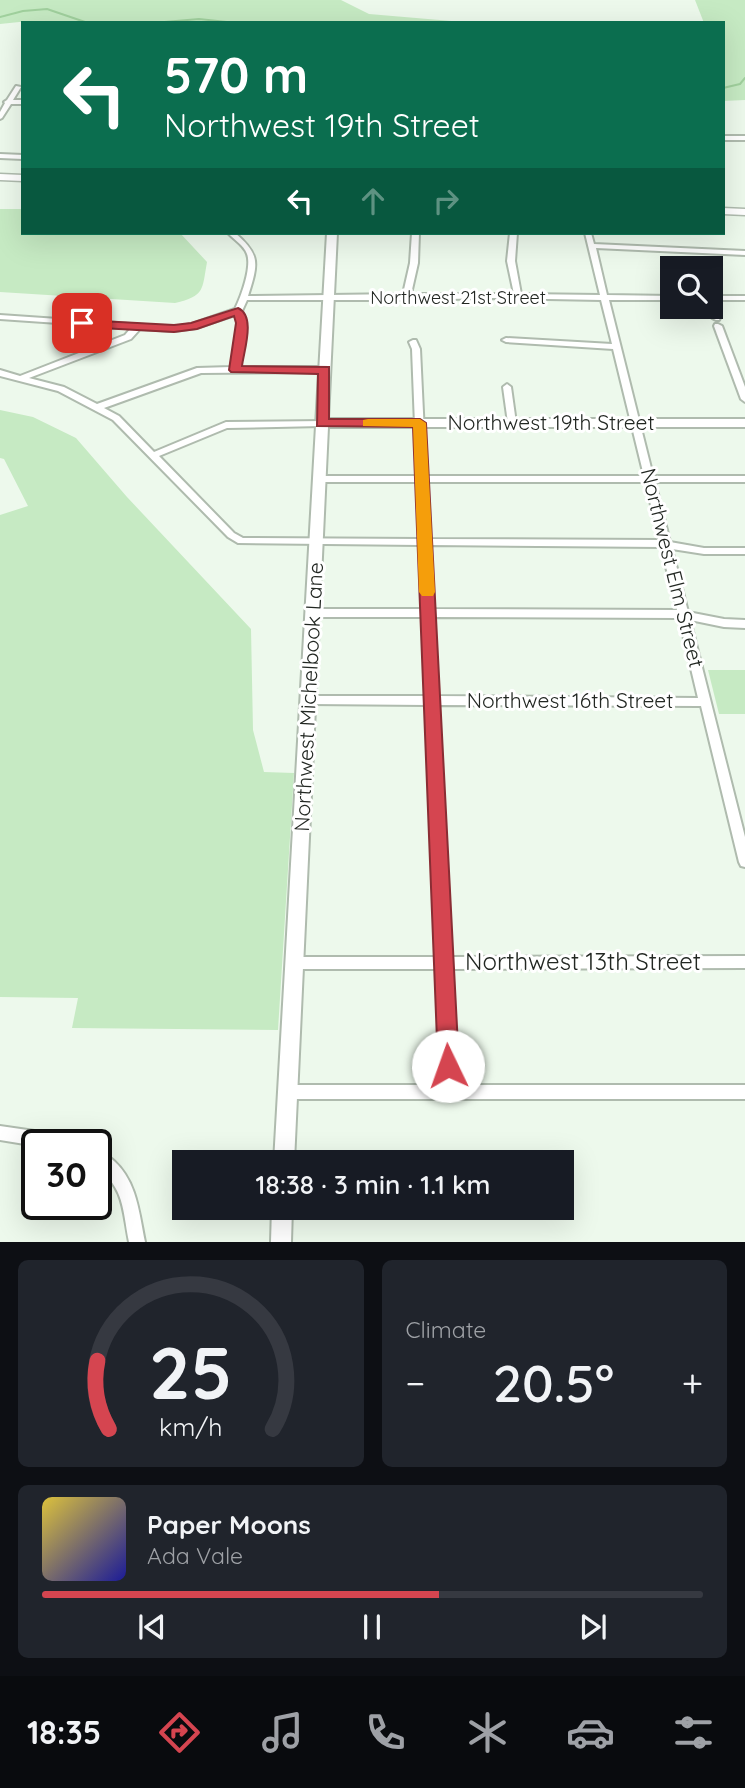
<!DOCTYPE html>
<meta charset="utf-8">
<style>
body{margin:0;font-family:Quicksand,sans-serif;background:#20242c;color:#f1f3f6;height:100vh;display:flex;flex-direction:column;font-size:26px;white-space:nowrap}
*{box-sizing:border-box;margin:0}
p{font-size:23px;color:#9ea1a6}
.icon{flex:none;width:38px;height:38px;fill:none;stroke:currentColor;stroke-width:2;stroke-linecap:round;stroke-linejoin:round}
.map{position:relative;height:1242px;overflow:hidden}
.drawer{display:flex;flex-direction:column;gap:18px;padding:18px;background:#0d0f14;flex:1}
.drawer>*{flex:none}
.top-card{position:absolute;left:21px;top:21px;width:704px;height:214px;border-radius:0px;box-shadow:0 7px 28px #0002;background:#0b6e4f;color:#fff;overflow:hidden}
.fabs{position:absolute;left:660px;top:256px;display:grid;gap:14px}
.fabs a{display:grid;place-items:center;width:63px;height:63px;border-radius:0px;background:#171b24;box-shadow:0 7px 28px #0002;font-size:35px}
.speed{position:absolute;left:21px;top:1129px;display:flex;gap:14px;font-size:35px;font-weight:700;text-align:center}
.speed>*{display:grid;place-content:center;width:91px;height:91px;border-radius:50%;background:#171b24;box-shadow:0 7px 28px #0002;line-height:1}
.speed .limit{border:4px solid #111;border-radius:10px;background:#fff;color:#111}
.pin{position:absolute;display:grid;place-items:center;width:60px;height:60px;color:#fff;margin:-30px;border-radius:14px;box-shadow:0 4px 10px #0006}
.me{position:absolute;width:77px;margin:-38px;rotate:357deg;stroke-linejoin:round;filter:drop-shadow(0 0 5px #0008)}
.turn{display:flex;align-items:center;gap:24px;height:147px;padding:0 28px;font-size:32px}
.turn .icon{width:91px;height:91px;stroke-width:2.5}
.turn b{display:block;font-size:49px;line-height:60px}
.lanes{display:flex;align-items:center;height:66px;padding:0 28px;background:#0003;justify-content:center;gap:35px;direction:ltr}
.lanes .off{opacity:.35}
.big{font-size:52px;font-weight:600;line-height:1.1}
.drawer .card{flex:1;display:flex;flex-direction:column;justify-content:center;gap:10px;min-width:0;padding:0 24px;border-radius:10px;background:#20242c}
.drawer .dial{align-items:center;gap:0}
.dial svg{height:182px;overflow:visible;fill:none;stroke:#363941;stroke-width:7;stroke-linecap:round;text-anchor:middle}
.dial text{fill:#f1f3f6;stroke:none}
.song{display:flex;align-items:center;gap:21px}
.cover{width:84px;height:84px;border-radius:10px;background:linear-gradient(135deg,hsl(50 70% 55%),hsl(240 70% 35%))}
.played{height:7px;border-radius:4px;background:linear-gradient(90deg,#d54550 60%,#363941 60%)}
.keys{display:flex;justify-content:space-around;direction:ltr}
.heat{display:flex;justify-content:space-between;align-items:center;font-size:38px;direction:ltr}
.drawer .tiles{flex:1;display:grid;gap:18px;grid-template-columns:1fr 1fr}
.card:last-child{grid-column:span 2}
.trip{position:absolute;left:172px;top:1150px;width:402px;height:70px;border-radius:0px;background:#171b24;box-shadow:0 7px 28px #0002;font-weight:600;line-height:70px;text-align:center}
.tab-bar{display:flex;height:112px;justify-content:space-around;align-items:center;background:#090b0e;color:#9ea1a6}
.tab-bar .icon{width:49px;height:49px}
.tab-bar .current{color:#d54550}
.tab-bar b{font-size:32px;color:#f1f3f6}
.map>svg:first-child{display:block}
</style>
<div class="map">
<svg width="745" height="1242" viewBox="0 0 745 1242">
<rect width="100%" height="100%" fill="#edf9ec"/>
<!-- green -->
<g fill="#c6eac3">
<path d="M0,0h341l28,14 106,9 -446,-2 -29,3z"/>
<path d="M695,0h50v100l-22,1v-78h-19z"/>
<path d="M0,209h23v24h157l27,29c-5,28 -2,34 -32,41l-175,-11z"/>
<path d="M0,410l33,7 43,21 51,59 124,132 2,101 11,42 30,1 -16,257 -206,-2 6,-30 -78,-1v-482l28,-9 -24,-47 -4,-1z"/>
<path d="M708,670h37v44h-26z"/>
</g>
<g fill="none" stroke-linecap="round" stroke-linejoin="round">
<!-- stream -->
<g stroke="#a0d09d" stroke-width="2">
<path d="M0,17l23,-6 24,-2 41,14"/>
<path d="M153,23l46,-4 37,4"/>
<path d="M723,88l17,-4 5,-6"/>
</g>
<!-- minor casing -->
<g stroke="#afbbae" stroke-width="4">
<g id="minor">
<path d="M16,86l5,1 -8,13h10v4h-12l-9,14 -2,1v-7l5,-9 -1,-1 3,-2z"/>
<rect x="723" y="136" width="22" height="4"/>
<path d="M0,154l23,1v4l-23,-1z"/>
<path d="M228,233h7c26,22 23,31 13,63l155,-2 7,-31 2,-30h7l-1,30 -7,31h103l-7,-33 3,-28h7l-2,28 6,33 79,1 -15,-62h6l3,11 151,7v4l-149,-7 11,47 65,1v4h-63l44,176h92v6h-90l15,60 34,6h41v6h-41l-32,-5 16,63 36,7 21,1v8l-21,-1 -34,-7 55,217v30l-4,-1 -2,-4 -38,-156 -264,-1 13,252 295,-1v12l-295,1 6,116h289v14h-457l-5,-2 -2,-5 2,-5 5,-2h153l-4,-116h-142l-5,-2 -2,-4 2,-4 5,-2h141l-10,-252 -116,-1 -4,-1 -2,-3 2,-3 4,-1h116l-3,-79h-109l-5,-4 5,-4h108l-2,-64 -182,-2 -10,-6 -115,-117 -55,-29 -58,-15v-6l20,6 105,-41 6,-7 -131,-9v-4l174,12 18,-3 43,-15c6,-12 17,-42 12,-55 -3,-9 -14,-15 -19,-21zM491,298l110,2 11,44 -106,-6 -4,2 4,2 107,7 31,127h-218l-6,-127 -4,-9h-3l-4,2 3,7 5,127h-98l-5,3 5,3h98l3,57 -177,-1 -9,-5 -75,-77 68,-28 95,-2 4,-3 -1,-2 -99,1 -72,30 -35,-36 -15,-8 97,-35 127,-1v-4l-3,-1h-85l6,-44 -4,-12 5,-11h159zM235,315l3,8 -7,44 -34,1 -100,36 -33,-17 -35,-9 102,-39 9,-10 34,2 22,-3zM427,482h218l15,58 -231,-1zM430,545l231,2 16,63 -244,-1zM433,617l246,1 19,80 -261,-2z"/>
<rect x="710" y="296" width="35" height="4"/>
<path d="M710,302l4,2 6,14 -1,2h-3l-4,-2 -5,-12h3z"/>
<path d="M715,324h3l4,2 23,61v15l-4,-3 -27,-73z"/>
<path d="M507,384l4,3 5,36 -4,3 -4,-3 -5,-36z"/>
<path d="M0,1126l76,11 5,2 2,5 -46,2 -37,-6z"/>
<path d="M96,1148c7,3 12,8 18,13 23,21 25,52 31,81h-16c-7,-36 -4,-51 -33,-77z"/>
</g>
</g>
<!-- tertiary casing -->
<g stroke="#afbbae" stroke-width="4">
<g id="tertiary">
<path d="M327,233h10l-9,186h417v8h-417l-34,735h-20z"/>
<path d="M272,1208h20l-1,34h-20z"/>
</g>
</g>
<!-- secondary casing -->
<g stroke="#afbbae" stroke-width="3">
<g id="secondary">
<path d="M0,174l23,1v6l-23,-1z"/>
<path d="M723,208l22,1v6l-22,-1z"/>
</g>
</g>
<!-- minor -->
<use href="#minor" fill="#fff" fill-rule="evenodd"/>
<!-- tertiary -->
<use href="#tertiary" fill="#fff" fill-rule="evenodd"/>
<!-- secondary -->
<use href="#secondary" fill="#fff" fill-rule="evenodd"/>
</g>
<!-- route -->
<path fill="#d54550" stroke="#8a2d34" stroke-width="2" d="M238,308c18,8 6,42 4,58l87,1v52h91l6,4 33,643 -3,8 -8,3 -7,-3 -3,-8 -25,-639 -96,-1 1,-52 -87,-2 -2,-2 7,-47 -2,-7 -37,13 -23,3 -92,-5 -6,-4 6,-3 92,5 17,-2z"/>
<!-- slow -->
<path fill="#f59e0b" d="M368,419h52l6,4 9,169 -2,4h-11l-3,-4 -6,-165 -50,-1v-6z"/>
<g text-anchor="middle" stroke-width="6" stroke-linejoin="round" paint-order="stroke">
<!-- far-street labels -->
<g font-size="18" fill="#222722" stroke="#fff">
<text x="458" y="304">Northwest 21st Street</text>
</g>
<!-- street labels -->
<g font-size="21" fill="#222722" stroke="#fff">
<text x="551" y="430">Northwest 19th Street</text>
<text transform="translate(672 568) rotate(76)" y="7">Northwest Elm Street</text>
<text transform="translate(309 697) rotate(-87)" y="7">Northwest Michelbook Lane</text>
<text x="570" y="708">Northwest 16th Street</text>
</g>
<!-- near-street labels -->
<g font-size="24" fill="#222722" stroke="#fff">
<text x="583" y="970">Northwest 13th Street</text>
</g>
</g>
</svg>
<div class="fabs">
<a><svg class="icon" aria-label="search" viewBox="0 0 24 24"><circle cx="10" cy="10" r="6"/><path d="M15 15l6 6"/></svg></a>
</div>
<div class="speed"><div class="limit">30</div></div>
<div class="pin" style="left:82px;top:323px;background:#d93025"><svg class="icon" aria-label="arrive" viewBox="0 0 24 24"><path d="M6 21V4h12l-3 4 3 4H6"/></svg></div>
<svg class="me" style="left:448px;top:1066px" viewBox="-20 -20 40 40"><circle r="19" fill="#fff"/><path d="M0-13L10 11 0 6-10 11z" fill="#d54550"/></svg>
<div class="trip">18:38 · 3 min · 1.1 km</div>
<div class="top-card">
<div class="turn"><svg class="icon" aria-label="left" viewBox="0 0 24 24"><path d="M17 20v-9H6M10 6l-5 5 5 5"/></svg><div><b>570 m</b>Northwest 19th Street</div></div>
<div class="lanes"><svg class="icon" aria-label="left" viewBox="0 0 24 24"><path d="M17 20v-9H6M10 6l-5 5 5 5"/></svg><svg class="icon off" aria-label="ahead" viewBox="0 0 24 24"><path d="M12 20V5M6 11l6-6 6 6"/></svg><svg class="icon off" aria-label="right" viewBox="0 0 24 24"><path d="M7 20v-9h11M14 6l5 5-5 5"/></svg></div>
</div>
</div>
<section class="drawer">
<div class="tiles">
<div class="card dial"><svg viewBox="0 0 100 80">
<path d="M14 69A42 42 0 1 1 86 69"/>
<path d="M14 69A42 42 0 0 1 9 39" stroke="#d54550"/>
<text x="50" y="56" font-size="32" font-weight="700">25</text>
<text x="50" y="72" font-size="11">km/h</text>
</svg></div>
<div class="card"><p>Climate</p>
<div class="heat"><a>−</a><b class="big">20.5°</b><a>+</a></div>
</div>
<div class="card">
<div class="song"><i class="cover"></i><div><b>Paper Moons</b><p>Ada Vale</p></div></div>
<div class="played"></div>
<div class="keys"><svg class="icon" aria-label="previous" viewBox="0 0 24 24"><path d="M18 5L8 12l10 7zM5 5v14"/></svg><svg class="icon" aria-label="pause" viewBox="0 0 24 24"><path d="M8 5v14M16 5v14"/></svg><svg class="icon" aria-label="next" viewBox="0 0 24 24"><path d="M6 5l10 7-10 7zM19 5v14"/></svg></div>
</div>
</div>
</section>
<nav class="tab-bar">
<b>18:35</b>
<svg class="icon current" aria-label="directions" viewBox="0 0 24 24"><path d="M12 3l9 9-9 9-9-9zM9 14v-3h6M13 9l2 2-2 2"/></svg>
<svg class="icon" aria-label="music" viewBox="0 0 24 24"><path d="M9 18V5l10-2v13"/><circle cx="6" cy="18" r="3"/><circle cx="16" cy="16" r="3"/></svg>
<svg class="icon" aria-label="phone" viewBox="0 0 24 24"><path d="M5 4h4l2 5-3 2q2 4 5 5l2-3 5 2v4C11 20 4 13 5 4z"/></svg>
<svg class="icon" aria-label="climate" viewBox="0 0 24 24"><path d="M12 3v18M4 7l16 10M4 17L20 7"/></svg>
<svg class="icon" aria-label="car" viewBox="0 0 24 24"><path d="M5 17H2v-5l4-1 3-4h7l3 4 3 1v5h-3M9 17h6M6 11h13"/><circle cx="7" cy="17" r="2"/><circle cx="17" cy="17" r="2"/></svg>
<svg class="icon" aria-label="filters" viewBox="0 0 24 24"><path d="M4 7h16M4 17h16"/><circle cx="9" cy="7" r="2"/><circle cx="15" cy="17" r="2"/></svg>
</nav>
